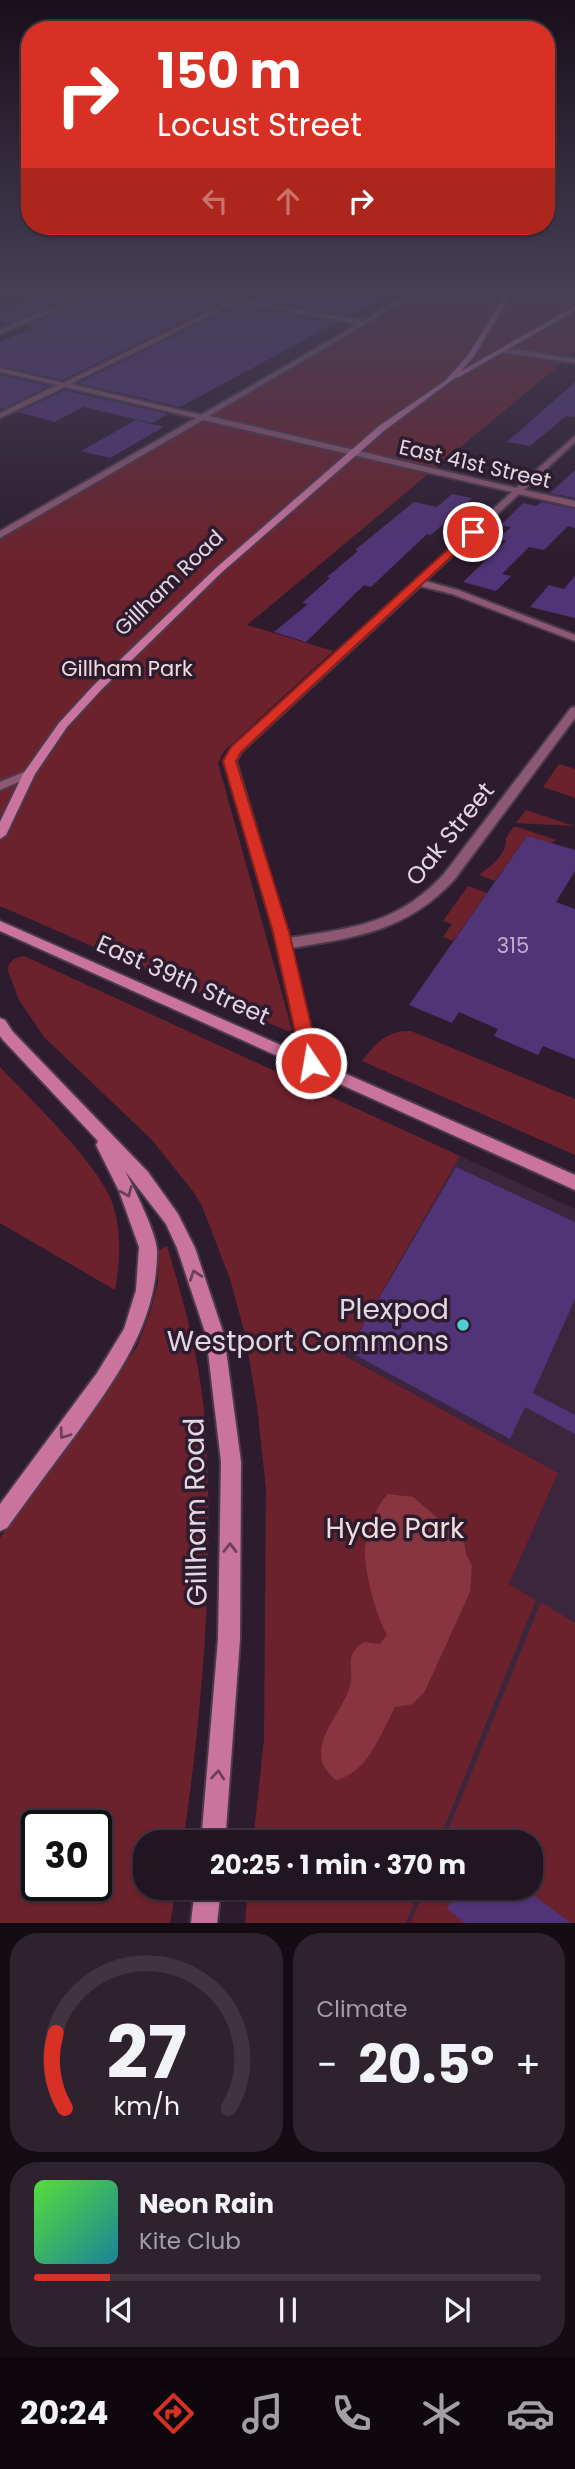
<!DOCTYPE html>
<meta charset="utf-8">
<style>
body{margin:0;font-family:Poppins,sans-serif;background:#2e222f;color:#f1f3f6;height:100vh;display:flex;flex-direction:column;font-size:26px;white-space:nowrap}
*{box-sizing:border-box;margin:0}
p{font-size:23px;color:#a29fa5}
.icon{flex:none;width:38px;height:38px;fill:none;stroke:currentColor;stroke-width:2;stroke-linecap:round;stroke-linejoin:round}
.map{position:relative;height:1923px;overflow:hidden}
.side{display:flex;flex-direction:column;gap:10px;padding:10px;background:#130c13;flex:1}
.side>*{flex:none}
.guide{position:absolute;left:21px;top:21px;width:534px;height:214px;border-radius:28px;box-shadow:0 2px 5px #0004,0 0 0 2px #3f3440;background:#d93025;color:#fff;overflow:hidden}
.speed{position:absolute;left:21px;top:1810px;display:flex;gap:14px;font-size:35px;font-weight:700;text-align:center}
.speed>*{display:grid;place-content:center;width:91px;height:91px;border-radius:50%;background:#221522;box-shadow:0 2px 5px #0004,0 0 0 2px #3f3440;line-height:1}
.speed .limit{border:4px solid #111;border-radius:10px;background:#fff;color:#111}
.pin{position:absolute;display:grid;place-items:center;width:60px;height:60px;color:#fff;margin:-30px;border:4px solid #fff;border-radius:50%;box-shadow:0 2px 7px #0007}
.me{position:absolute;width:77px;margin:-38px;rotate:348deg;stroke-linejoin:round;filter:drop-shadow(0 0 5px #0008)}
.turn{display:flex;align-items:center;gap:24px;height:147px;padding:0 21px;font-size:32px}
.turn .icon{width:91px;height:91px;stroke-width:2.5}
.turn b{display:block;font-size:49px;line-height:60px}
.lanes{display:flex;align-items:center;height:66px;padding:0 21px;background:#0003;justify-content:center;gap:35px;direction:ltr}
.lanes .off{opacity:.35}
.big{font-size:52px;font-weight:700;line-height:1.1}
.side .card{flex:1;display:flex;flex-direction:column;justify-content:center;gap:10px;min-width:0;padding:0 24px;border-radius:28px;background:#2e222f}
.side .dial{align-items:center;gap:0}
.dial svg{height:182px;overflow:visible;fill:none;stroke:#3f3440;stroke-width:7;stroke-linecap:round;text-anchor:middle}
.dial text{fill:#f1f3f6;stroke:none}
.song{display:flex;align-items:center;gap:21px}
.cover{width:84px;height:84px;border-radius:10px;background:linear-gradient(135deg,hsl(110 70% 55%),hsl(190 70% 35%))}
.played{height:7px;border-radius:4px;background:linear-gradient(90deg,#d93025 15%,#3f3440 15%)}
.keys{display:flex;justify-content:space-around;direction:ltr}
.heat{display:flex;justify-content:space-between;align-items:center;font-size:38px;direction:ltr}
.side .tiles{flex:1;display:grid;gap:10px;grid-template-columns:1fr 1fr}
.card:last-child{grid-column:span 2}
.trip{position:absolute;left:133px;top:1830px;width:410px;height:70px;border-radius:28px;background:#221522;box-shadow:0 2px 5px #0004,0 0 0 2px #3f3440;font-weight:700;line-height:70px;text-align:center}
.dock{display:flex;height:112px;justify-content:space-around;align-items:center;background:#0e080e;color:#a29fa5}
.dock .icon{width:49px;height:49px}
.dock .selected{color:#d93025}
.dock b{font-size:32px;color:#f1f3f6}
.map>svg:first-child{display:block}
</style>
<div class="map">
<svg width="575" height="1923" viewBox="0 0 575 1923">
<rect width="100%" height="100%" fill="#2d1c2e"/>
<!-- built -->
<path fill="#3c263d" d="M460,1156l115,53v714h-169l14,-35h110v-45h-92l98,-243 -27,-16 49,-111 -213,-117z"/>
<!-- green -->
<g fill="#6c222d" fill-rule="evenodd">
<path d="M420,294h155v58l-328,273 86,26 -109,100 -6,12 74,267 -5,1 -287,-125v-367z"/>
<path d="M559,764l16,5v29l-32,-11z"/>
<path d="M526,810l48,16 -58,-3z"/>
<path d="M514,826l42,14 -6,4 -23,-8 -32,45 -16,-6c12,-9 28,-20 27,-37z"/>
<path d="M468,886l19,7 -34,48 -10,-4 9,-13 -9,-3z"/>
<path d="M24,956l436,200 -115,200 213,117 -49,111 27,16 -98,243h-185l11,-104 2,-250 -9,-83 -12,-72 -15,-55 -28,-73 -10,-16 -40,-50 -108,-103 -25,-37 -11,-29c0,-10 6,-13 16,-15z"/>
<path d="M411,1031l164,68v56l-213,-94c14,-18 25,-31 49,-30z"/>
<path d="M0,1067c29,31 102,100 113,138 9,28 7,57 2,85l-115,-67z"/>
<path d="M167,1246c17,57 34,117 38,177 10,137 -2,284 -22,420h-38v45h31l-6,35h-170v-385l137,-191 14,-37 7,-28 1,-32zM37,1825h59v60h-59z"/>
<path d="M541,1602l34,21v300h-164l14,-35h105v-45h-87z"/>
<path d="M248,1888h172l-14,35h-161z"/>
</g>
<!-- forest -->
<path fill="#883540" d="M388,1494l25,3 51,44 2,13 6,12 -2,26 -45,99 -12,13 -18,3c-15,27 -27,67 -60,73 -4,-5 -11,-12 -13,-18 -6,-28 21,-51 28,-76 5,-20 -8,-29 14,-44l16,2 7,-9c-11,-20 -23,-63 -22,-86 2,-16 11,-44 23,-55z"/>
<!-- building -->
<g fill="#513478">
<path d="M44,294h34l-67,29 -11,-3v-8z"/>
<path d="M96,294h80l46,8 -159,78 -63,-14v-24l35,-14 -9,-2z"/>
<path d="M265,294l46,7v-7h73l-35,22 -94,-17z"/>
<path d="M238,305l98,18 -156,84 -102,-24z"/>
<path d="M0,375l49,11 -46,23 -3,-1z"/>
<path d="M575,382v35l-9,-1 -36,30 -23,-4z"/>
<path d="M65,390l103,24 -16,9 -69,-16 -28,15 -37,-10z"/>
<path d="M136,420l28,7 -54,31 -29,-7z"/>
<path d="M575,470v28l-25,-5z"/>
<path d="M452,494l20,4 -41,37 -4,-1 -56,53 -7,-2 -58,57 -32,-10 34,-28 -6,-1 28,-25 -3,-1 31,-26 -3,-1 59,-48 23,5z"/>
<path d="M541,502l34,7v19l-7,-2 -24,24 -15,-3 -27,27 9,2 -15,15 -33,-9 43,-41 -8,-2 13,-12 -10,-2 22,-22 13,3z"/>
<path d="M575,576v42l-45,-11 19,-22 15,4z"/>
<path d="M527,836l48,14v21l-19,31 19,7v150l-32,-13 -5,9 -44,-19 4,-7 -39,-17 -7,11 -43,-18z"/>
<path d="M456,1167l119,55v77l-42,94 42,22v19l-50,-27 -15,32 -162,-88z"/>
<path d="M456,1888h68l47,35h-106l-18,-14z"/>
</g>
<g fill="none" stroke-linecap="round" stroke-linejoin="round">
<!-- street casing -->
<g stroke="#4a3a4b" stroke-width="4">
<g id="street">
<path d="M85,294h9l-94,40v-4z"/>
<path d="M198,294l38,4 9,-4h8l-10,6 120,21 46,-27h8l-208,122 307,72 59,-52v6l-51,48 51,11v6l-56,-13 -94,87 33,9 117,45v6l-123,-47 -32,-8 -179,166 -5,9 53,177c64,-10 109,-14 155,-64l127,-166 4,-1v11l-121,162c-47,51 -97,57 -163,68l28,115 -3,4h-10l-3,-4 -29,-131 -50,-171 8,-13 280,-256 -309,-72 -203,118v-7l196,-113 -131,-31 -65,31v-5l57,-28 -57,-13v-4l63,15 168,-82zM238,302l120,22 -157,91 -131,-31z"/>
<path d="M501,349l21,1 53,9v4l-76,-11z"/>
<path d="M29,770l6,4 -2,2 -33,14v-8z"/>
</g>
</g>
<!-- secondary casing -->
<g stroke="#4a3a4b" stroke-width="4">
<g id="secondary">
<path d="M506,294h6l-38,62 -13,15 112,-64 2,-1v5l-116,66 -4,1 -70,52 -163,142 -120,117 -35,38 -32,47 -29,61 -6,4v-17l23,-48 36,-51 35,-38 122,-117 163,-142 66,-45 23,-26z"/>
<path d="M0,921l575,254v15l-575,-259z"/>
<path d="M0,1018l5,2 8,12 135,140 30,42 17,34 29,87 17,127 -1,177 -15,204h-24l17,-204 3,-177 -15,-127 -29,-87 -11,-24 -41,-53c9,17 31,61 32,79 1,72 -40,127 -80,183 -24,32 -47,63 -70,95l-7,3v-27l97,-131 27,-44 12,-39 3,-43 -20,-56 -23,-46 2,-4 -95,-101 -3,-4z"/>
<path d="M195,1888h26l-4,35h-26z"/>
</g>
</g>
<!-- street -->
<use href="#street" fill="#8d5871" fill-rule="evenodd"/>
<!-- secondary -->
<use href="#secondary" fill="#ca749d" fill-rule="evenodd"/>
</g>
<!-- one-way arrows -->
<defs><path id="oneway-chevron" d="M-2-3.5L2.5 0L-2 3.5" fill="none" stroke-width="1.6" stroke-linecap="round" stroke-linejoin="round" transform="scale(1.75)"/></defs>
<g stroke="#6c3f5a">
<use href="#oneway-chevron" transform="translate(127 1192) rotate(67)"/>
<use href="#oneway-chevron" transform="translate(195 1275) rotate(-109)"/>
<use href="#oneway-chevron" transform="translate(64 1434) rotate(126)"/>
<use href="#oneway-chevron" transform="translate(230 1548) rotate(-89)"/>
<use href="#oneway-chevron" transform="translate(218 1775) rotate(-85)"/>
</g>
<!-- sky -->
<linearGradient id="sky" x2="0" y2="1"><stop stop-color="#190f19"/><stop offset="0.52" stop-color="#464057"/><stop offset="1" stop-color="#464057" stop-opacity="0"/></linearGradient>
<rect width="575" height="563" fill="url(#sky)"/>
<!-- route -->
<path fill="#d93025" stroke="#8d1f18" stroke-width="2" d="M469,530l9,2 -237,220 -5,9 53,171 31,131 -3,5h-12l-3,-5 -29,-131 -50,-171 8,-14z"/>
<!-- markers -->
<circle fill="#51ccd5" stroke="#2d1c2e" stroke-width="2.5" cx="463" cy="1325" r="7"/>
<g text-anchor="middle" stroke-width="7" stroke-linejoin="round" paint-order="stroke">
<!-- far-street labels -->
<g font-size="21" fill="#e3d7e2" stroke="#2d1c2e">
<text transform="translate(475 464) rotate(13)" y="7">East 41st Street</text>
<text transform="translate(169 583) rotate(-44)" y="7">Gillham Road</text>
</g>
<!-- far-park labels -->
<g font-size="21" fill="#f4dbdb" stroke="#2d1c2e">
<text x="127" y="676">Gillham Park</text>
</g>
<!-- number labels -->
<g font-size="21" fill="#beaec8">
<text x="513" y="953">315</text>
</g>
<!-- street labels -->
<g font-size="24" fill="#e3d7e2" stroke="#2d1c2e">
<text transform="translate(450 834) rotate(-51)" y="8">Oak Street</text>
<text transform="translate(183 980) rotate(24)" y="8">East 39th Street</text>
</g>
<!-- near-poi labels -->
<g font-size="28" fill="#e3d7e2" stroke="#2d1c2e" text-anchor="end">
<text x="449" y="1319">Plexpod<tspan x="449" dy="32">Westport Commons</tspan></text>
</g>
<!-- near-street labels -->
<g font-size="28" fill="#e3d7e2" stroke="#2d1c2e">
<text transform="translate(195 1512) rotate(-91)" y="10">Gillham Road</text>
</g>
<!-- near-park labels -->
<g font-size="28" fill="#f4dbdb" stroke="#2d1c2e">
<text x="395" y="1538">Hyde Park</text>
</g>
</g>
</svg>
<div class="speed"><div class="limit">30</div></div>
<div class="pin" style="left:473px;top:532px;background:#d93025"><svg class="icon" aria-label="arrive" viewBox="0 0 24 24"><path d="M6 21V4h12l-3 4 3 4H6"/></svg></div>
<svg class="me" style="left:311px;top:1063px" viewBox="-20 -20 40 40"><circle r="17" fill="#d93025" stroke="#fff" stroke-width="3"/><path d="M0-11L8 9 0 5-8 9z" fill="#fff"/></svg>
<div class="trip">20:25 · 1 min · 370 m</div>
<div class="guide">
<div class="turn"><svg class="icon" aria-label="right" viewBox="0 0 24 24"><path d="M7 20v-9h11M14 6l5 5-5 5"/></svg><div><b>150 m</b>Locust Street</div></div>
<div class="lanes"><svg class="icon off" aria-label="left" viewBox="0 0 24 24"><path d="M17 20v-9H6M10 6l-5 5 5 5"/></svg><svg class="icon off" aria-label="ahead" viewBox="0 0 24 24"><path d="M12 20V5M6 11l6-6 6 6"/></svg><svg class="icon" aria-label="right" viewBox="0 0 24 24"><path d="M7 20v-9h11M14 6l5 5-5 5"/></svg></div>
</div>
</div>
<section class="side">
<div class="tiles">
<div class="card dial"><svg viewBox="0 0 100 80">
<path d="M14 69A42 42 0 1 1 86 69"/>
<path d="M14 69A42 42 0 0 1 10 36" stroke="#d93025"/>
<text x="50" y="56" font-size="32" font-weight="700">27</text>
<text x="50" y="72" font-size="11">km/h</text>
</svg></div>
<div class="card"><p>Climate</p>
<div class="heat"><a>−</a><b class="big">20.5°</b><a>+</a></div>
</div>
<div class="card">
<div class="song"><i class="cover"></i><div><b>Neon Rain</b><p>Kite Club</p></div></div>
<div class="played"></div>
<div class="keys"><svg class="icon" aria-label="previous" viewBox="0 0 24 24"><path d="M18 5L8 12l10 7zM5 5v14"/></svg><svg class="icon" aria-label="pause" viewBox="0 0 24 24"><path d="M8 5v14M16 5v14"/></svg><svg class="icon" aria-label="next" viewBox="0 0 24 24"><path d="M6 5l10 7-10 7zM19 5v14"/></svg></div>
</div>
</div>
</section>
<nav class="dock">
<b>20:24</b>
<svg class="icon selected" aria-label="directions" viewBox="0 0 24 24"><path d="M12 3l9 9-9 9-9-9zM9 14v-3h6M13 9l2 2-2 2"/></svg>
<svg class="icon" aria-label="music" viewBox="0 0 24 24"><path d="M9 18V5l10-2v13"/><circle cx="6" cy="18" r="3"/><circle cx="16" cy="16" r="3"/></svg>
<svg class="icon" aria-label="phone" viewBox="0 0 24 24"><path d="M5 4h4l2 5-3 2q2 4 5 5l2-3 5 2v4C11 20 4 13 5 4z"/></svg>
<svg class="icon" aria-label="climate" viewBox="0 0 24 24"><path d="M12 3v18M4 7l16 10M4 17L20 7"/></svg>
<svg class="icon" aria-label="car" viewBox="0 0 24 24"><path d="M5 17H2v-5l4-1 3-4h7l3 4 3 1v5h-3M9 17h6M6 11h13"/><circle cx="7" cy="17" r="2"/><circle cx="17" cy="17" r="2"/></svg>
</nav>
